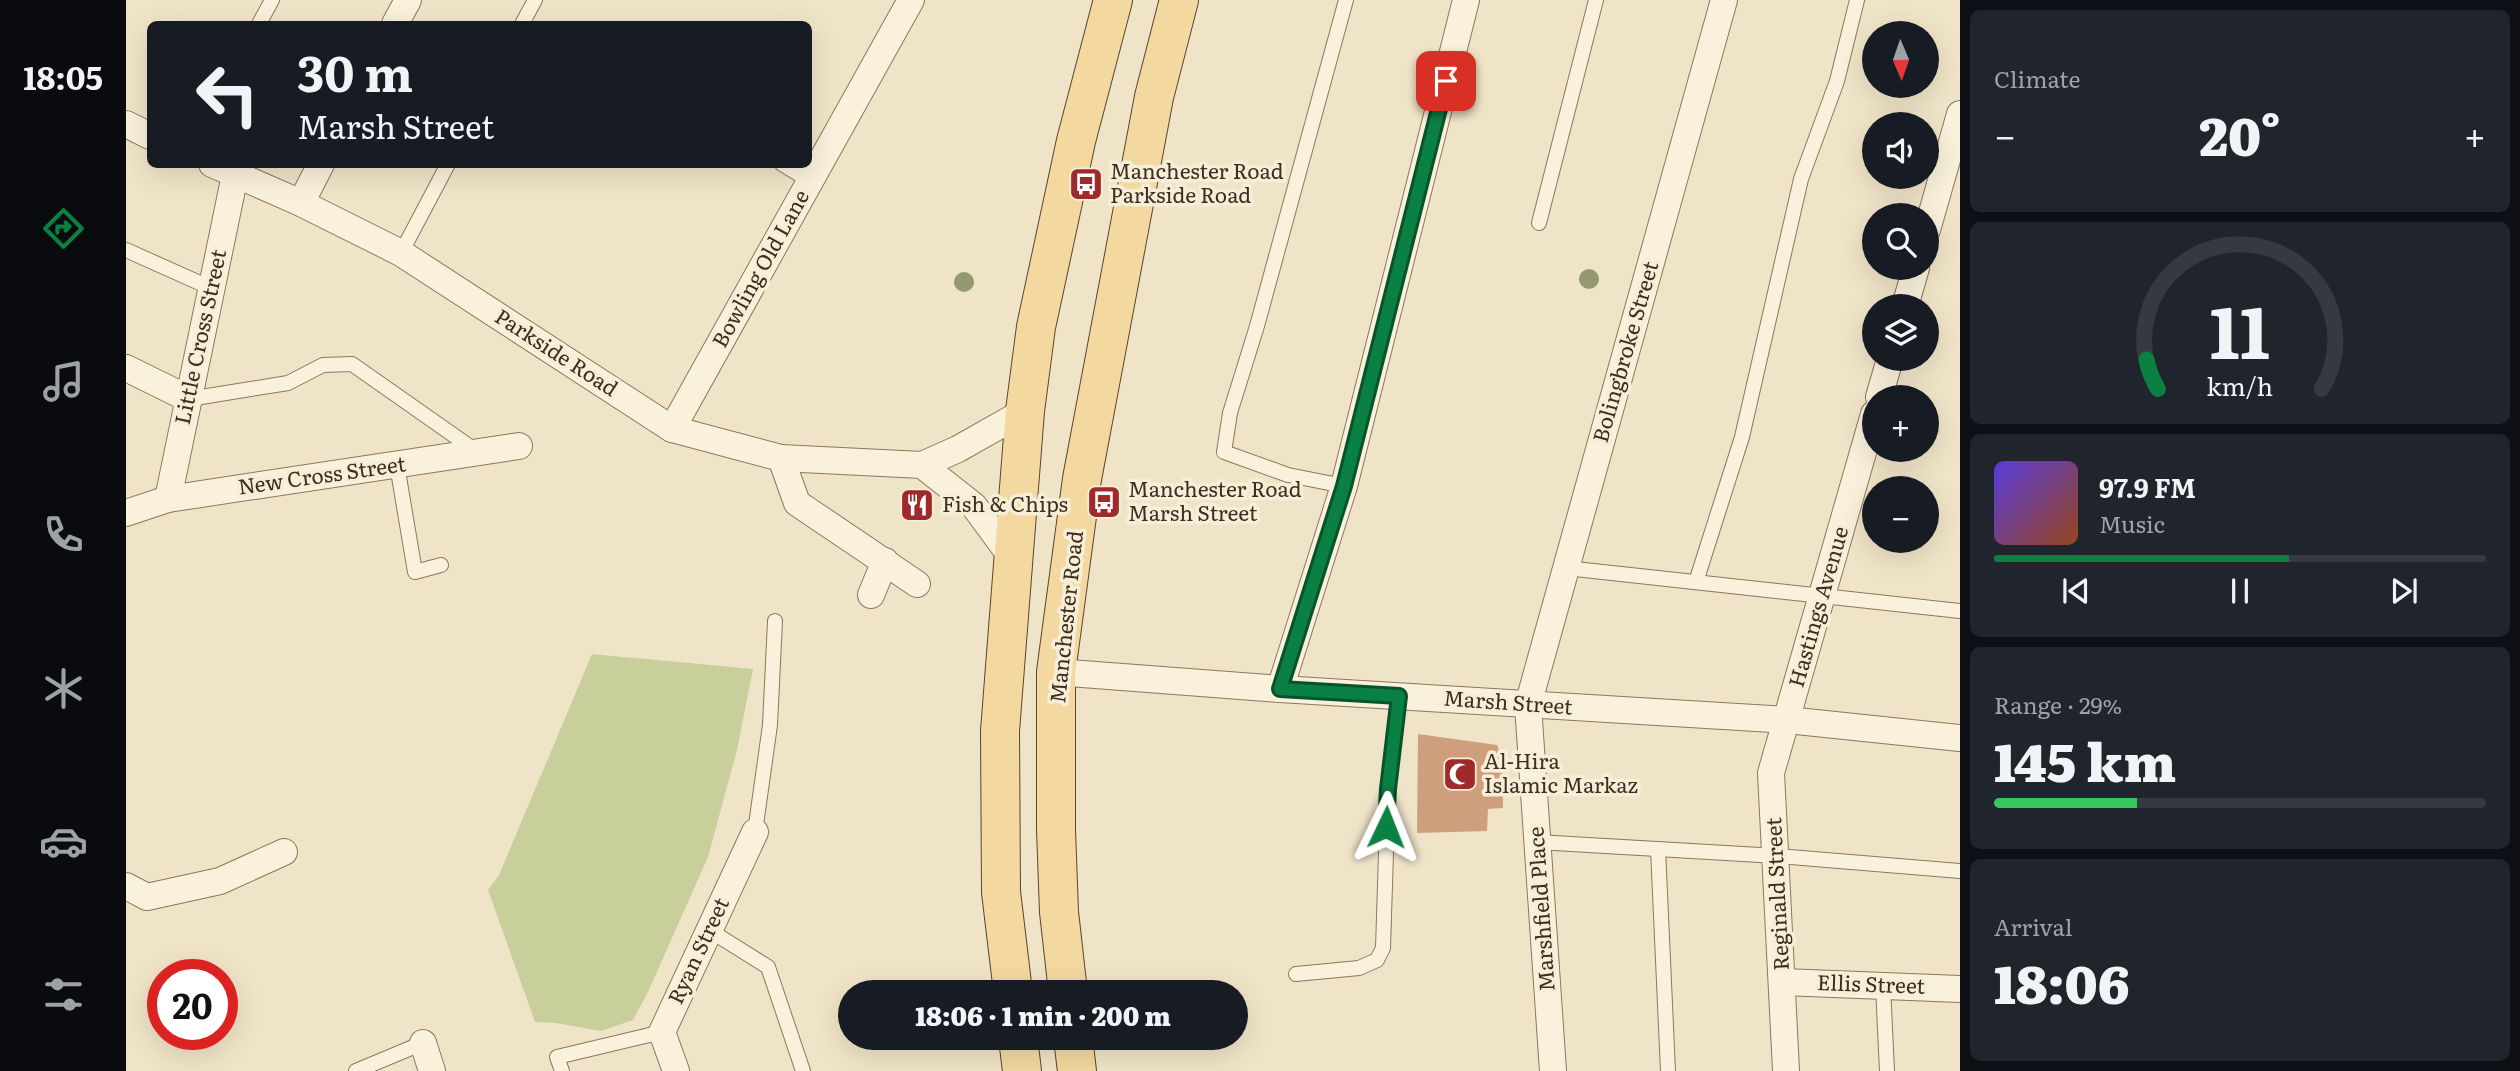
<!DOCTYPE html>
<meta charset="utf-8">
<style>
body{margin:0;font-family:Literata,serif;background:#20242c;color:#f1f3f6;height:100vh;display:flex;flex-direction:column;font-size:26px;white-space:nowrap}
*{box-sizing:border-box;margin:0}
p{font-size:23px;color:#9ea1a6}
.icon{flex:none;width:38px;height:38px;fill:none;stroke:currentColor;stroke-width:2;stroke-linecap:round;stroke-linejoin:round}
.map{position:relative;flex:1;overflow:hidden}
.drawer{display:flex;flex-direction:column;gap:10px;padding:10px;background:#0d0f14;width:560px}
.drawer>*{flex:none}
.hud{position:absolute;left:21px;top:21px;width:665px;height:147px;border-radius:10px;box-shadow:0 7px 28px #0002;background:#171b24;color:#f1f3f6;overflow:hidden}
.needle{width:46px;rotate:178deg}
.controls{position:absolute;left:1736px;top:21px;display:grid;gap:14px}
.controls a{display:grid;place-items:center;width:77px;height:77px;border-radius:50%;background:#171b24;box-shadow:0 7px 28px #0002;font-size:35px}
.speed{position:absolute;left:21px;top:959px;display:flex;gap:14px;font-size:35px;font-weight:700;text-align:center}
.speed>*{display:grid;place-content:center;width:91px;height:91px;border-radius:50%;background:#171b24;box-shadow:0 7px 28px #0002;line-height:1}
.speed .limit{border:10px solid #d22;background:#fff;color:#111}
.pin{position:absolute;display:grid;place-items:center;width:60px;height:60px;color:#fff;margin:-30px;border-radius:14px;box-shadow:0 4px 10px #0006}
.me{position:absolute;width:77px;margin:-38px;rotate:2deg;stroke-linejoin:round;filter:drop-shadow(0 0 5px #0008)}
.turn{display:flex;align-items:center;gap:24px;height:147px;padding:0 35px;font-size:32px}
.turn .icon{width:91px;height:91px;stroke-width:2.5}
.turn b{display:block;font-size:49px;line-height:60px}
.big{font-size:52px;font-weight:800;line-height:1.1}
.drawer .card{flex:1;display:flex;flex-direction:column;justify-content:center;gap:10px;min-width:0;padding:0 24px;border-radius:10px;background:#20242c}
.drawer .dial{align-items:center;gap:0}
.dial svg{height:182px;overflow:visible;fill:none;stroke:#363941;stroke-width:7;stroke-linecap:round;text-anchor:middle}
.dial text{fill:#f1f3f6;stroke:none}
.song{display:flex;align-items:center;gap:21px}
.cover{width:84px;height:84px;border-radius:10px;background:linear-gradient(135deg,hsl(250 70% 55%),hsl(20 70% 35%))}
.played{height:7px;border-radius:4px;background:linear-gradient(90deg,#0b8043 60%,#363941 60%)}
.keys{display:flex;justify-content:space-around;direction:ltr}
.heat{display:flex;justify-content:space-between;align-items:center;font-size:38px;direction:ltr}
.charge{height:10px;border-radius:5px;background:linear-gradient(90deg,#34c759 29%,#363941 0)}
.trip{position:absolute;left:712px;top:980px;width:410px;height:70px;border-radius:35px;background:#171b24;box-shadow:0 7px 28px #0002;font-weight:800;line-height:70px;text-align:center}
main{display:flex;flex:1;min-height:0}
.tabs{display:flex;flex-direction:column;width:126px;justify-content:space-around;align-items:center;background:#090b0e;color:#9ea1a6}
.tabs .icon{width:49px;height:49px}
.tabs .on{color:#0b8043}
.tabs b{font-size:32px;color:#f1f3f6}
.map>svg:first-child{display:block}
</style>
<main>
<nav class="tabs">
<b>18:05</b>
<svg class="icon on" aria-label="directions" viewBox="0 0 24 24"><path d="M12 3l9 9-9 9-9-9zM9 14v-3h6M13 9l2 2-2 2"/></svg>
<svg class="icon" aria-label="music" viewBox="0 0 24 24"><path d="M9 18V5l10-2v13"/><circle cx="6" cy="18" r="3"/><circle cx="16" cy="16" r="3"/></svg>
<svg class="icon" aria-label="phone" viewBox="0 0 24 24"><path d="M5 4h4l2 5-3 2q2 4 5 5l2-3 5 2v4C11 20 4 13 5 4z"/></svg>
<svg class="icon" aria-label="climate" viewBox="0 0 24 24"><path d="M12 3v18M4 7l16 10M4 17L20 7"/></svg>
<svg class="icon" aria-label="car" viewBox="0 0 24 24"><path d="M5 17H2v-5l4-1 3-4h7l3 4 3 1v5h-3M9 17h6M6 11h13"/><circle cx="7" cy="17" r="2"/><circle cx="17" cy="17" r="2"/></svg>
<svg class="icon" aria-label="filters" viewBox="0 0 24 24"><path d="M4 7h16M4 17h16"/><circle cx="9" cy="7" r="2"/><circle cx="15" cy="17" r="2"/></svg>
</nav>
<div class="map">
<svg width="1834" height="1071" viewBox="0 0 1834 1071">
<rect width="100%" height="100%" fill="#f0e4c8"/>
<!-- green -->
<path fill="#c9cf9b" d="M466,654l161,15 -16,81 -29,107 -60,135 -15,28 -32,11 -46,-8 -20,-1 -47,-132 11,-15z"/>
<!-- building -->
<path fill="#cf9f7d" d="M1292,734l79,11 5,13 1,50 -15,1 -1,22 -70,2z"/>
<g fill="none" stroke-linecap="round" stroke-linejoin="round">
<!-- lane casing -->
<g stroke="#8d765c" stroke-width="16">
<g id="lane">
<path d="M133,24l13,-24"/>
<path d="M396,24l13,-24"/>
<path d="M656,164l28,17"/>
<path d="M1413,223l57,-223"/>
<path d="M0,250l85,38"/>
<path d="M275,253l47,-89"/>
<path d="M63,399l99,-16 35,-18 29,-1 124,87"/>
<path d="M271,465l18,107 26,-7"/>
<path d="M1218,486l-56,-11 -64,-23 6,-39 27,-87 89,-326"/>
<path d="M1440,568l394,43"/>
<path d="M1570,582l46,-145 59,-258 36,-98 20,-81"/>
<path d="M629,832l15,-107 5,-104"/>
<path d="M1411,842l240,14 183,15"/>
<path d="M1532,849l10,222"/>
<path d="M583,930l59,37 35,104"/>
<path d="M1170,974l63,-6 18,-8 6,-12 5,-159 11,-93"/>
<path d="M1757,986l4,85"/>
<path d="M230,1071l67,-28"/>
<path d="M436,1071l-5,-14 105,-25"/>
</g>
</g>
<!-- street casing -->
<g stroke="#8d765c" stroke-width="28">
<g id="street">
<path d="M269,24l13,-24"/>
<path d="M0,124l24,12"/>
<path d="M86,164l89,39 100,50 271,176 109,29 141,7 36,-16 67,-38"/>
<path d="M175,203l20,-39"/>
<path d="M1801,230l33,-116"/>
<path d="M1779,306l11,-38"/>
<path d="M0,368l63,31"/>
<path d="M1753,397l11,-38"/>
<path d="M546,429l239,-429"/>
<path d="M655,458l16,45 120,81"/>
<path d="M796,465l52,41 39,53"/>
<path d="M42,499l67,-324"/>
<path d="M0,513l42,-14 351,-53"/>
<path d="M745,595l14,-34"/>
<path d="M930,672l224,17 507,31 173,18"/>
<path d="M1154,689l64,-203 122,-486"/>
<path d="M0,886l21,11 73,-16 64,-29"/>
<path d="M1657,982l177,7"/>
<path d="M297,1043l9,28"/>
<path d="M550,1071l-14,-39 93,-200"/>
<path d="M1427,1071l-25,-366 196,-705"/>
<path d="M1660,1071l-15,-298 103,-359"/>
</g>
</g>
<!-- primary casing -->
<g stroke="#5b4430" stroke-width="40">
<g id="primary">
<path d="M887,992l-12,-100 -1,-161 25,-320 11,-84 40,-186 37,-141"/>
<path d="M942,992l-9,-80 -3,-83v-157l26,-193 72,-382 25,-97"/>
<path d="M892,1038l4,33"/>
<path d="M947,1038l4,33"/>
</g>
</g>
<!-- lane -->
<use href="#lane" stroke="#faf1dc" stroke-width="14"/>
<!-- street -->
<use href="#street" stroke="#faf1dc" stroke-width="26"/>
<!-- primary -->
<use href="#primary" stroke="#f3d9a0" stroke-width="38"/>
</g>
<!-- trees -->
<g fill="#96986f">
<circle cx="1463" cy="279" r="10"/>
<circle cx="838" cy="282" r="10"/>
</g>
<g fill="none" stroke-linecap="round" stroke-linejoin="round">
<!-- route casing -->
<g stroke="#07532c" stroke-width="18">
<path id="route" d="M1260,827l2,-38 11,-93 -119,-7 64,-203 102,-405"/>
</g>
<!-- route -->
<use href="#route" stroke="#0b8043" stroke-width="12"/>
</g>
<!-- icons -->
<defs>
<g id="bus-square" transform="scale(1.75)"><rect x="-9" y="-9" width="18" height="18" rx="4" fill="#9e2a2b" stroke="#f7eed8"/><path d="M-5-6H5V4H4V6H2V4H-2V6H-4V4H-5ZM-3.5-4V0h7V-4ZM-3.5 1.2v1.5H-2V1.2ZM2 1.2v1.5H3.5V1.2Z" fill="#fff"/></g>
<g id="restaurant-square" transform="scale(1.75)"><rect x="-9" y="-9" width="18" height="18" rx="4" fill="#9e2a2b" stroke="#f7eed8"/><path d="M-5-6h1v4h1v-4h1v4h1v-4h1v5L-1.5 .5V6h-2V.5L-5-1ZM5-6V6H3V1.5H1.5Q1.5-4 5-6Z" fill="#fff"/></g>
<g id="mosque-square" transform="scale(1.75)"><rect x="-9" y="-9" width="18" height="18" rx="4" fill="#9e2a2b" stroke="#f7eed8"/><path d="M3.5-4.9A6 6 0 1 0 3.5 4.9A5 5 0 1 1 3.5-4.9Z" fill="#fff"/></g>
</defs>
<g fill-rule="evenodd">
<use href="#bus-square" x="960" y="184"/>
<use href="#bus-square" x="978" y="502"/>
<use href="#restaurant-square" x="791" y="505"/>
<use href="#mosque-square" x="1334" y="774"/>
</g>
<g text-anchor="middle" stroke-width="7" stroke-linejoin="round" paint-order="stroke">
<!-- poi labels -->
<g font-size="21" fill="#3d2e20" stroke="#f7eed8" text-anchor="start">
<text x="984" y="179">Manchester Road<tspan x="984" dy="24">Parkside Road</tspan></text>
<text x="1002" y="497">Manchester Road<tspan x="1002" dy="24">Marsh Street</tspan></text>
<text x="816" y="512">Fish &amp; Chips</text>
<text x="1358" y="769">Al-Hira<tspan x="1358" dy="24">Islamic Markaz</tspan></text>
</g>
<!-- street labels -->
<g font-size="21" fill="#3d2e20" stroke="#f7eed8">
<text transform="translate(635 269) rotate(-61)" y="7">Bowling Old Lane</text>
<text transform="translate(75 337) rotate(-78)" y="7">Little Cross Street</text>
<text transform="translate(1500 352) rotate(-74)" y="7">Bolingbroke Street</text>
<text transform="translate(430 353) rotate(33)" y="7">Parkside Road</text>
<text transform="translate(196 476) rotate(-8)" y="7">New Cross Street</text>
<text transform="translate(1693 607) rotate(-74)" y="7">Hastings Avenue</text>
<text transform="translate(941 617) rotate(-84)" y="7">Manchester Road</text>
<text transform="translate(1382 703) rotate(4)" y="7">Marsh Street</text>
<text transform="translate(1652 894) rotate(-93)" y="7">Reginald Street</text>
<text transform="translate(1416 909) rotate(-94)" y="7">Marshfield Place</text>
<text transform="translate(573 951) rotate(-65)" y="7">Ryan Street</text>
<text transform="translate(1745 985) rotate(2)" y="7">Ellis Street</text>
</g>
</g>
</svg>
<div class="controls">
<a><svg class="needle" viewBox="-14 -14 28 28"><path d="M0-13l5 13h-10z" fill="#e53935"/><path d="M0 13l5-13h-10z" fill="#9ea1a6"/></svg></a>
<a><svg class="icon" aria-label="sound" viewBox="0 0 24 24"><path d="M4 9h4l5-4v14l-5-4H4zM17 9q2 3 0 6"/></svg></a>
<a><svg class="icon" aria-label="search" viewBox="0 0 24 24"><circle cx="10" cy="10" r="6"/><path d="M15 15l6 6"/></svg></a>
<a><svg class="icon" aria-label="layers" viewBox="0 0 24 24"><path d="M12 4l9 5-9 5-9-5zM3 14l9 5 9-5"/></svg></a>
<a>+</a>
<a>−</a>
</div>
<div class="speed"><div class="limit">20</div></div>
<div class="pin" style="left:1320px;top:81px;background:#d93025"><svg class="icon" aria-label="arrive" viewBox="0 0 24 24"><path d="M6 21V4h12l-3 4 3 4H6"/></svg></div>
<svg class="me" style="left:1260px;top:827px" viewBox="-20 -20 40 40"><path d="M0-17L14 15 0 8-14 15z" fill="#0b8043" stroke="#fff" stroke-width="4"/></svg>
<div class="trip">18:06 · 1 min · 200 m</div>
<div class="hud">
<div class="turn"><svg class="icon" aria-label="left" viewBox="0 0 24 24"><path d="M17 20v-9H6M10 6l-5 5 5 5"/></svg><div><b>30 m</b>Marsh Street</div></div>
</div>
</div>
<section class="drawer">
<div class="card"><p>Climate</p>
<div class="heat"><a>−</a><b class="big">20°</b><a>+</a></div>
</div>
<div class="card dial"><svg viewBox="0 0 100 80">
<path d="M14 69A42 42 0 1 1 86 69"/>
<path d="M14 69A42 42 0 0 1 9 56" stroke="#0b8043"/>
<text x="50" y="56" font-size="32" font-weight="700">11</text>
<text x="50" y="72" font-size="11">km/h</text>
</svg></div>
<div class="card">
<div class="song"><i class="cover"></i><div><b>97.9 FM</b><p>Music</p></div></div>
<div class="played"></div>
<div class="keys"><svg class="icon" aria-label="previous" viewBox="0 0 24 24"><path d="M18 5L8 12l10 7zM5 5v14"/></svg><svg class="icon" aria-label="pause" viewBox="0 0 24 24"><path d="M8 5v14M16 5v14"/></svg><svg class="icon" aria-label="next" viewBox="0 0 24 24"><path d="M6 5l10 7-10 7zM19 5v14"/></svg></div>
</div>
<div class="card"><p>Range · 29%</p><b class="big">145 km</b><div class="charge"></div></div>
<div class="card"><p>Arrival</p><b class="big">18:06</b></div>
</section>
</main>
